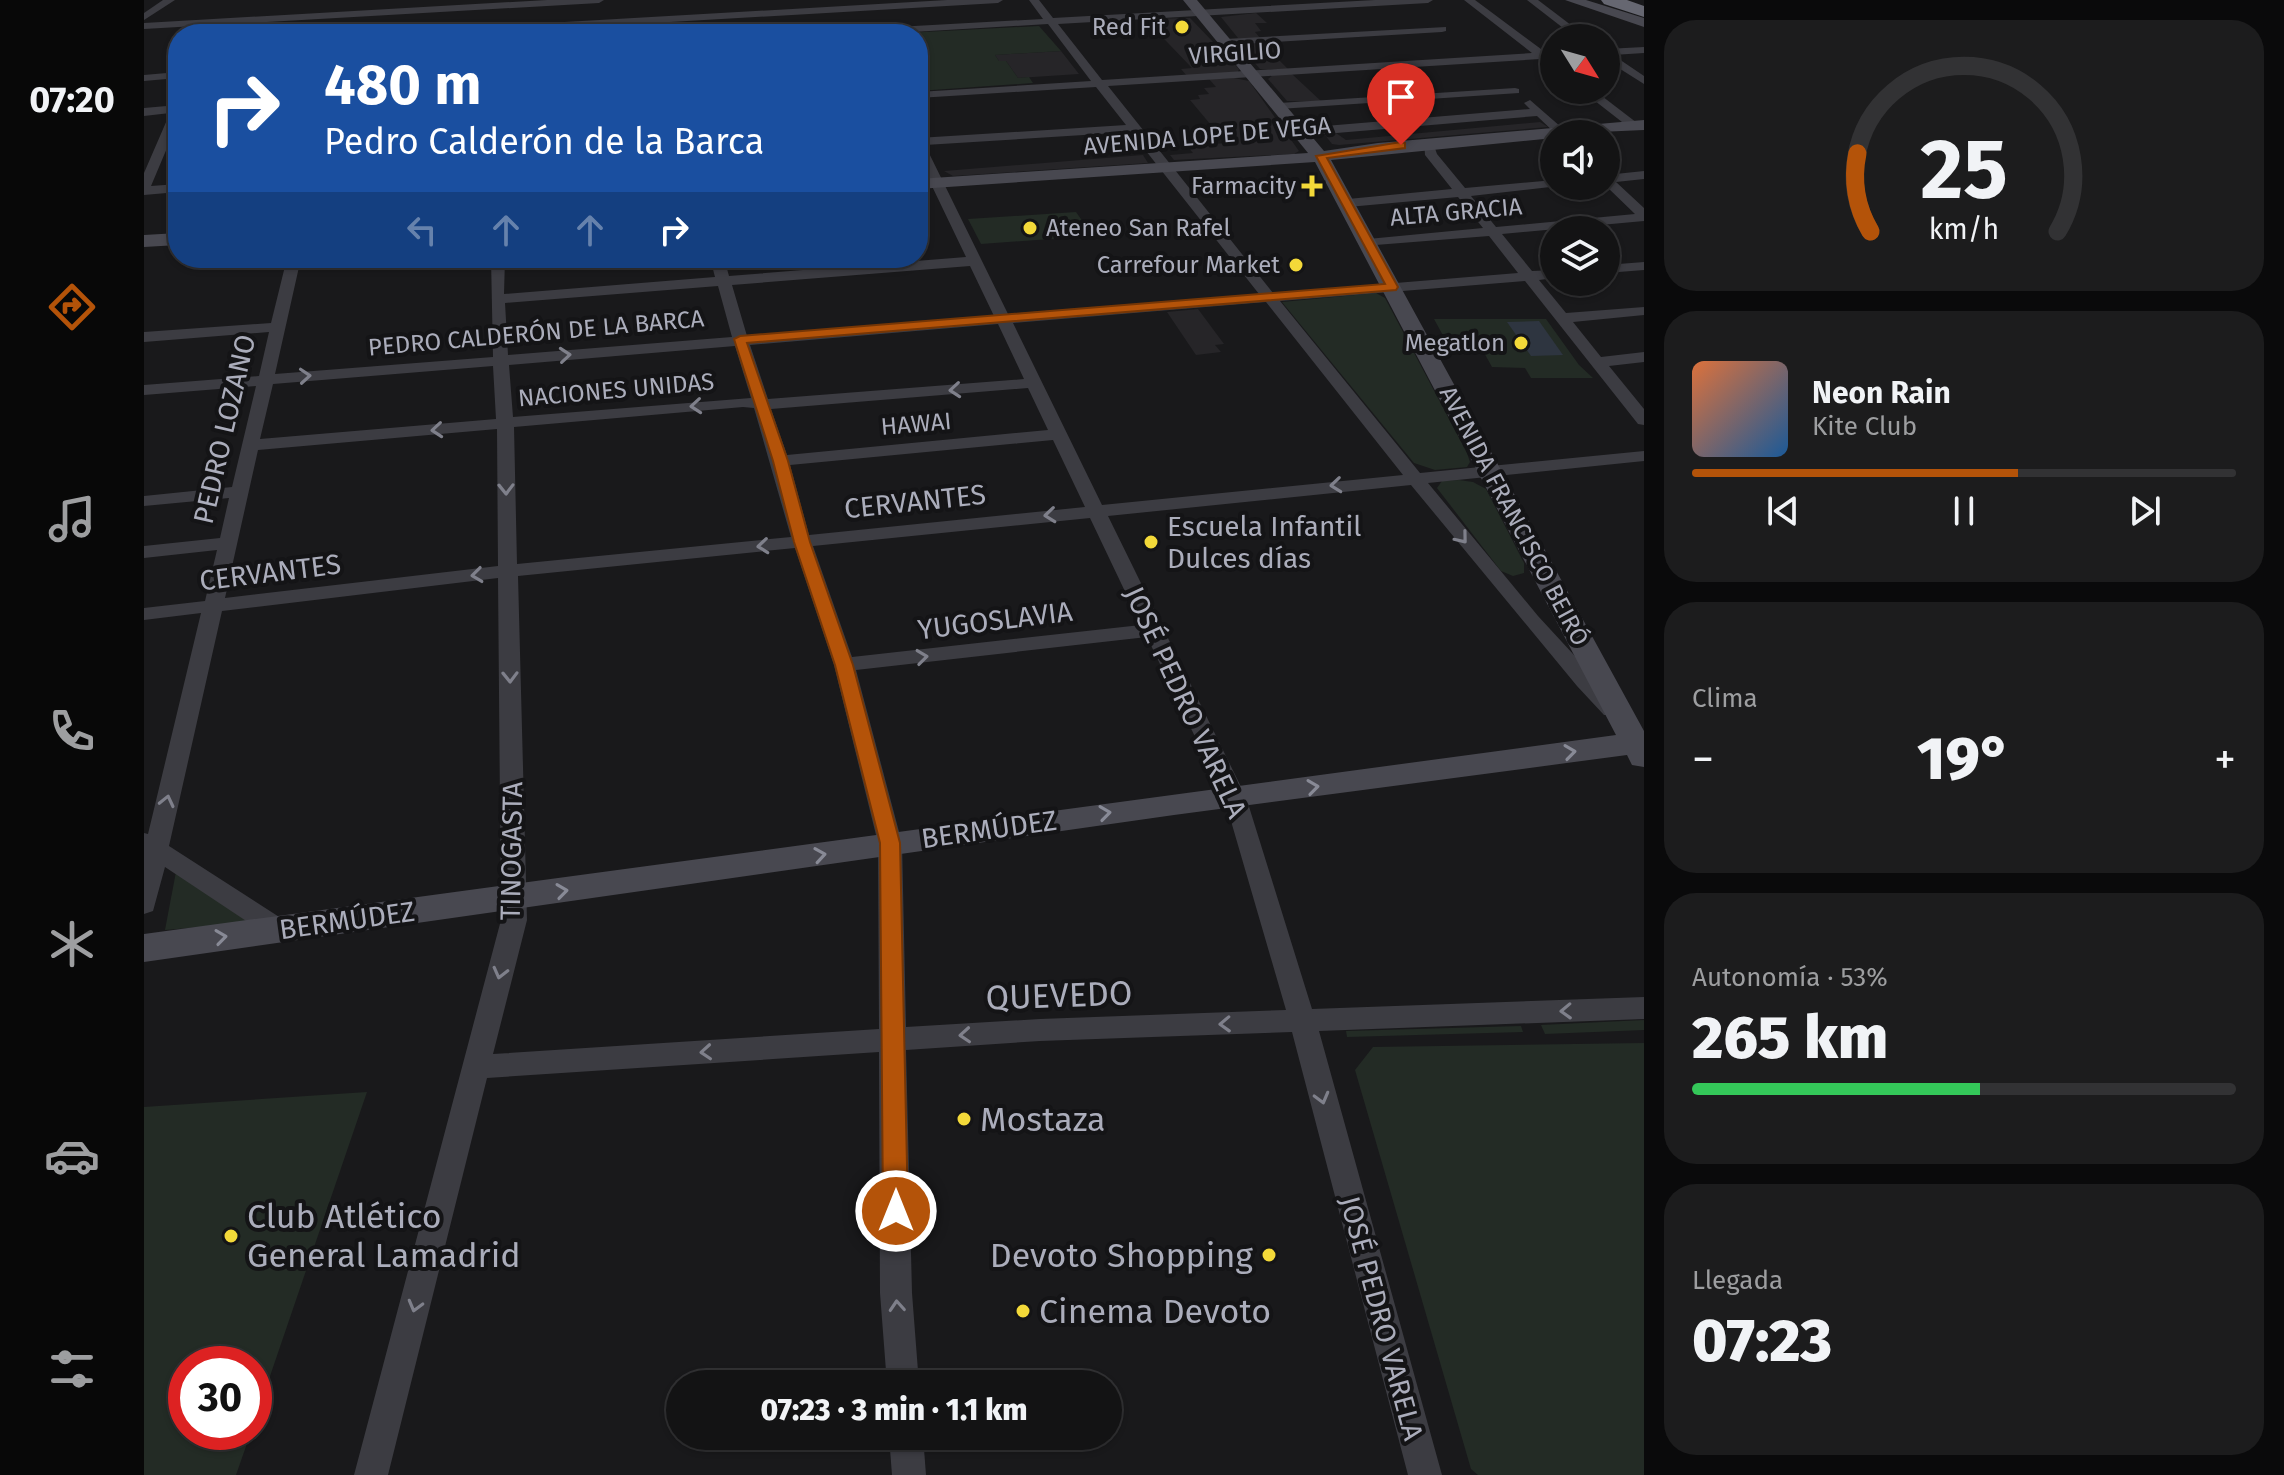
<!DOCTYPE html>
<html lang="es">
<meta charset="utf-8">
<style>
body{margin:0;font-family:"Fira Sans",sans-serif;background:#1c1c1d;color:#f1f3f6;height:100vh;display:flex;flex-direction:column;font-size:30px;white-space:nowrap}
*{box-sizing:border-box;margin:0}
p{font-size:26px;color:#9d9ea0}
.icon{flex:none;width:44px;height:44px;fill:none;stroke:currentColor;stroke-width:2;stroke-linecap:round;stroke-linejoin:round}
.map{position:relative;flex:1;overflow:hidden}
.drawer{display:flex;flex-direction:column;gap:20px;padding:20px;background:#0a0a0b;width:640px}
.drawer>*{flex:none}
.guide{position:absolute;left:24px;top:24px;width:760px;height:244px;border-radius:32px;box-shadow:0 2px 6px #0004,0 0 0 2px #323234;background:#1a4fa0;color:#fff;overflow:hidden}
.needle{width:52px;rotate:127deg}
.tools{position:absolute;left:1396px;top:24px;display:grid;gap:16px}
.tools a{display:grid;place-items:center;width:80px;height:80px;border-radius:50%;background:#131314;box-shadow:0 2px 6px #0004,0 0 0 2px #323234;font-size:40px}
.speed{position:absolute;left:24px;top:1346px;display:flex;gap:16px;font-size:40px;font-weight:700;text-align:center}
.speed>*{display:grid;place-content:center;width:104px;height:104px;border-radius:50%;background:#131314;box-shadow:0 2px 6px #0004,0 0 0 2px #323234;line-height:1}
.speed .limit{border:12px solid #d22;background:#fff;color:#111}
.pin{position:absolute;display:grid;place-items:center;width:68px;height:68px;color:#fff;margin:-82px -34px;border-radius:50% 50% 50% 0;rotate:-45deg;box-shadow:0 0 8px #0007}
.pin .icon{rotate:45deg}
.me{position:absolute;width:88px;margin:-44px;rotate:0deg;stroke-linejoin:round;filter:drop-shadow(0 0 6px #0008)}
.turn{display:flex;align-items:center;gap:28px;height:168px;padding:0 24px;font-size:36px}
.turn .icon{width:104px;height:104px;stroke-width:2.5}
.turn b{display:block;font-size:56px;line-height:68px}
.lanes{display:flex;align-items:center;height:76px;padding:0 24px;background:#0003;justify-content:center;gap:40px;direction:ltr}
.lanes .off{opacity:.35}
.big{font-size:60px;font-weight:800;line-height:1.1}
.drawer .card{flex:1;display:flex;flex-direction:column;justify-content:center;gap:12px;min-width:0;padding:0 28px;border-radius:32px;background:#1c1c1d}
.drawer .dial{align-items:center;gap:0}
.dial svg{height:208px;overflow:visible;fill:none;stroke:#323234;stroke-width:7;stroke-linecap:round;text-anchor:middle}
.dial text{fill:#f1f3f6;stroke:none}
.song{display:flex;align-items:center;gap:24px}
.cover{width:96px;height:96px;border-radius:12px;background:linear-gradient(135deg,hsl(20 70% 55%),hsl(210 70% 35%))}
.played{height:8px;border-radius:4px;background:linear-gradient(90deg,#b45309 60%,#323234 60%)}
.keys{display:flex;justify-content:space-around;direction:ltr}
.heat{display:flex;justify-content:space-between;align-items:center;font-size:44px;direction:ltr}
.charge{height:12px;border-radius:6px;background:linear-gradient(90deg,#34c759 53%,#323234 0)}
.trip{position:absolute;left:522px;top:1370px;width:456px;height:80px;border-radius:40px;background:#131314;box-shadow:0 2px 6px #0004,0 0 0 2px #323234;font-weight:800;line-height:80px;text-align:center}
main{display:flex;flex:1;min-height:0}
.tabs{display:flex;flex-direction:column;width:144px;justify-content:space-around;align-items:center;background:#080808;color:#9d9ea0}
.tabs .icon{width:56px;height:56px}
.tabs .current{color:#b45309}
.tabs b{font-size:36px;color:#f1f3f6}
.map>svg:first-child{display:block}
</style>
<main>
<nav class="tabs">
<b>07:20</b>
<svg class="icon current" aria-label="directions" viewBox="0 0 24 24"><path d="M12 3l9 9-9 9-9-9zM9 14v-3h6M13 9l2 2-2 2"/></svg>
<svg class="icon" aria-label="music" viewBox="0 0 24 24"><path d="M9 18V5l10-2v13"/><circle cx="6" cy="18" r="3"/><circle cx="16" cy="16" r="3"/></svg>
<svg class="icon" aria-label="phone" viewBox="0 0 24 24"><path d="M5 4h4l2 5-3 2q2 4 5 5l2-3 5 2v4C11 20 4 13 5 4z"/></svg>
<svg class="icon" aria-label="climate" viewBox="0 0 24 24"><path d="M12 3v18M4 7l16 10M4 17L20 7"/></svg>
<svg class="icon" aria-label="car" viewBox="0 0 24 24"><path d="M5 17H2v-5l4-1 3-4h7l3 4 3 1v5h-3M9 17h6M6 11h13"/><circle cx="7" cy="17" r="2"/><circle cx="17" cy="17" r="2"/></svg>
<svg class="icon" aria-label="filters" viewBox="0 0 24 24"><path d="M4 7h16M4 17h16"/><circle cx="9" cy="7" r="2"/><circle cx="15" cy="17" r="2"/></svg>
</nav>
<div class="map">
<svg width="1500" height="1475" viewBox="0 0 1500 1475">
<rect width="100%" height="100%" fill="#19191b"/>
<!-- built -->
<g fill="#262528">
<path d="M1112,13l11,10h-12l6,8 -6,1 5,6h-22l-17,-21z"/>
<path d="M1046,18l49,51 -1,3 -51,4 -6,-7 11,-1 -47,-49z"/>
<path d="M1125,41l9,9 -3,1 3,3 -4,1 15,15 -29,-1 -21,-24z"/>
<path d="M917,51l18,23 -61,4 -12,-17h-7l-4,-6z"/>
<path d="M1148,74l30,28 -35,-1 -19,-22 5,-4z"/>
<path d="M1090,78l15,3 50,70 -5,3 -120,6 -4,-5 23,-2 -6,-7 39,-3 -36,-43 10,-1 -2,-4 11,-1 -5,-6 12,-1 -7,-8z"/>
<path d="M1396,122l8,5 -209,18 -7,-1 -7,-9 11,-2 10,7z"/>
<path d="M999,155l5,8 -195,13 -9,-5z"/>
<path d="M1054,309l26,35 -9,1 6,7 -25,3 -29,-43z"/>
</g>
<!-- green -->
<g fill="#232b25">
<path d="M895,26l22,25 -66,4 4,6h7l12,17 11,-1 4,6 -115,8v-57h-32z"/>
<path d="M932,212l17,24 -112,8 -13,-25z"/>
<path d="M1232,293l9,5 82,155 3,9 -3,5 -32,3 -21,-7 -132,-161z"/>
<path d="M1290,319h112l33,46 14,13h-62l-6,-10 -33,-1 -15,-27 -31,1z"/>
<path d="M1315,480l14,2 13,7 38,74v10l-11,3 -12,-5 -64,-83 5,-7z"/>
<path d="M34,861l71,62 -84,7z"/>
<path d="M1500,1020v10l-99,4 -4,-9z"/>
<path d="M1377,1026l2,6 -176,5 -1,-6z"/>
<path d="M1500,1043v432h-166l-7,-6 -116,-399 18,-23z"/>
<path d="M223,1092l-113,331v-59h-68v68h65l-15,43h-92v-368z"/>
</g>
<!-- water -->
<path fill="#2e3540" d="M1395,321l24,34 -32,1 -24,-34z"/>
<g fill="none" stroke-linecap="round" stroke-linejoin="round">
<!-- street -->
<g fill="#3c3c42" fill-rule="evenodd">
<path d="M19,0h12l-31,20v-7z"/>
<path d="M403,0h57l-5,3 -455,26v-6z"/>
<path d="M803,0h56l-5,3 -534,31h-59l5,-3z"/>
<path d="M885,0h10l14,18 322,-18h58l-5,3 -370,21 44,56 430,-27 -68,-53h11l70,52h9v6l-7,4 -7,-3 -432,27 165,207 245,-20 -29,-37 -126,10v-6l5,-1 115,-11 -25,-31 -110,10 -7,-4 7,-4 104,-10 -27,-34 -1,-15h8l5,14 28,34 89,-8v6h5l-88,10 25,31 139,-13 -29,-28v-11l38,-4v8l-28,3 28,26v13l-142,13 30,37 22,-1v8l-15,2 27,33 78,-6v8l-71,7 28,35 43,-5v10l-35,4 35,43v16l-6,-1 -113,-143 -245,20 140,172 224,-22v10l-216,22 110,133 82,89 3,5 -3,5h-16l-27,-29 -166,-201 -303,31 138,281 66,212 332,-12v22l-325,12 123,444h-34l-116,-443 -252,9 -134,9 6,243 7,91h-32l-7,-91 -1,-241 -392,26 -99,397h-34l147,-555 -3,-342 -276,33 -53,235 118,76 4,7 -4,7 -9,3 -9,-3 -104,-69 -12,44 -9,3v-81l4,1 53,-221 -57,7v-12l61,-7 12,-51 -73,8v-12l76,-8 9,-40 -85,8v-10l88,-9 24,-101 -112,9v-10l115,-9 10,-44 -125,10v-10l127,-9 16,-65h14l-26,116 218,-17 -2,-99h14l-1,36 211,-17 -5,-19h14l5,18 237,-19 -48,-100v-19l208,-13 -30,-38 -178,11v-6l173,-11 -43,-57 -169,10h-60l5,-3 219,-12zM987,132l128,162 -251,20 -83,-169zM826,266l24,50 -247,20 -15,-51zM574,286l14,51 -224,18 -3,-52zM1122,302l137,173 -301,30 -89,-182zM854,324l26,55 -256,20 -18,-54zM591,346l16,52 -238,19 -4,-52zM349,366l3,53 -236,20 13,-55zM884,388l20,42 -261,25 -16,-46zM599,407l11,1 37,129 -274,27 -3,-137zM353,429l1,137 -273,32 33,-148zM909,440l32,67 -276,28 -19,-70zM946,518l51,107 -289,32 -39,-111zM651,548l39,117 44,178 1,186 -386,25 34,-134 -9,-344zM1003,637l77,160 62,213 -246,9 -134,8 -4,-184 -46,-173z"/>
<path d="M1383,0h11l50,38h-12z"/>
<path d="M1302,27v4l-4,1 -217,13 -5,-3 5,-3z"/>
<path d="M1500,47v6l-31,2 31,21v8l-38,-24v-11z"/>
<path d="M34,72v6l-34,3v-6z"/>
<path d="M1371,88l4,1v4l-240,16 -6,-3 6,-3z"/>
<path d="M1437,90h13l47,36 -10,3z"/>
<path d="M1386,100l39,34h-13l-19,-18 -236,20 -6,-4 6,-4 229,-19 -6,-6z"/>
<path d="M34,105v17l-27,64 27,-2v8l-34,3v-22l26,-60 -26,3v-8z"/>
<path d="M1500,262v8l-38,3v-8z"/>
<path d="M745,1436h34l3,39h-34z"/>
</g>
<!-- secondary -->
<g fill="#484850" fill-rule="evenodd">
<path d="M1039,0h14l127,151 54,-8 266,-23v10l-90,4v4l-223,22 313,571v36l-12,-2 -5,-10 -453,60 -1030,147v-28l1472,-199 -301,-573 -397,27v-10l390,-26z"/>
<path d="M1421,0h21l58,18v9z"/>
<path d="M34,233v12l-34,2v-12z"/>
</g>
<!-- highway -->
<path fill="#666771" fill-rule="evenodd" d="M1457,0h26l17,6v11l-40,-13z"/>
</g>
<!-- one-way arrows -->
<defs><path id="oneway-chevron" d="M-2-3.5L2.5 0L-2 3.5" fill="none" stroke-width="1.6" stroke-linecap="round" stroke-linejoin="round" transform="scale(2)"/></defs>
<g stroke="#7f808b">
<use href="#oneway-chevron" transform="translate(421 355) rotate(-5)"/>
<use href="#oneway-chevron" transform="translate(161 376) rotate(-4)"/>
<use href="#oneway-chevron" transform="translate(811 390) rotate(175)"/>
<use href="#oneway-chevron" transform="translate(552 406) rotate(175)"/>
<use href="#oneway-chevron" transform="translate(293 430) rotate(175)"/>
<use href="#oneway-chevron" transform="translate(1192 485) rotate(174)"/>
<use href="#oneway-chevron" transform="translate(362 489) rotate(89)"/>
<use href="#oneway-chevron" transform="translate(906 515) rotate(174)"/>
<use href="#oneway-chevron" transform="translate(1318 538) rotate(51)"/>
<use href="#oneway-chevron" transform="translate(619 546) rotate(174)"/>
<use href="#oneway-chevron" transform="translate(333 575) rotate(173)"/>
<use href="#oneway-chevron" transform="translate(778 657) rotate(-7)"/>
<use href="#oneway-chevron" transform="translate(366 677) rotate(89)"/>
<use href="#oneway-chevron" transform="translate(23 801) rotate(-77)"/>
<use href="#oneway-chevron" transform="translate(356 973) rotate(104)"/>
<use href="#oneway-chevron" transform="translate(1422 1011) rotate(178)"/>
<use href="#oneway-chevron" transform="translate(1081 1024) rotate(178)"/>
<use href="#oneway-chevron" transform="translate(821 1035) rotate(176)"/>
<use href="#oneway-chevron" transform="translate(562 1052) rotate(176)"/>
<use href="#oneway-chevron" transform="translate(1178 1098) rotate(75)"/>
<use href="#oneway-chevron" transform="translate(271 1306) rotate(105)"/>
<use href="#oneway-chevron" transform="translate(753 1306) rotate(-94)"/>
</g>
<g stroke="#888a96">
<use href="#oneway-chevron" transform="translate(1426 752) rotate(-8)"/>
<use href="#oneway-chevron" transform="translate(1169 787) rotate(-8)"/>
<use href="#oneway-chevron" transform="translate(961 813) rotate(-8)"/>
<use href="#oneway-chevron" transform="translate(676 855) rotate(-9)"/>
<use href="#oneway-chevron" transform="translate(418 891) rotate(-8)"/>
<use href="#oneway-chevron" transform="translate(77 937) rotate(-8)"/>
</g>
<!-- route -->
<path fill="#b45309" stroke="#753606" stroke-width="2" d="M1257,142l4,1v5l-78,10 71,129 -2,3 -649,53 41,118 22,81 43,123 47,178 8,368 -4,8 -8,4 -9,-4 -4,-8 -3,-368 -45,-178 -41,-123 -21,-81 -39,-122 6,-3 645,-52 -69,-128z"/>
<!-- markers -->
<g fill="#f3d939" stroke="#141416" stroke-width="3">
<circle cx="1038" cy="27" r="8"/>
<path d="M1164 174h8v8h8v8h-8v8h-8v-8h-8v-8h8z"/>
<circle cx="886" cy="228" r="8"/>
<circle cx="1152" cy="265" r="8"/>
<circle cx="1377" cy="343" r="8"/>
<circle cx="1007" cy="542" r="8"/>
<circle cx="820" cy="1119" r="8"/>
<circle cx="87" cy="1236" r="8"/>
<circle cx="1125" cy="1255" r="8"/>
<circle cx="879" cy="1311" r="8"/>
</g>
<g text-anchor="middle" stroke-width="8" stroke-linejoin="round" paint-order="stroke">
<!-- far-poi labels -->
<g font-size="24" fill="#abadbb" stroke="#141416" text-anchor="end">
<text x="1022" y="35">Red Fit</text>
<text x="1152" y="194">Farmacity</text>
<text x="902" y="236" text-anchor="start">Ateneo San Rafel</text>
<text x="1136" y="273">Carrefour Market</text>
<text x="1361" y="351">Megatlon</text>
</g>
<!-- far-street labels -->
<g font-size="24" fill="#abadbb" stroke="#141416">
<text transform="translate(1091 53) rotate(-4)" y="8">VIRGILIO</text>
<text transform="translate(1063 136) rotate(-5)" y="8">AVENIDA LOPE DE VEGA</text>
<text transform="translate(1312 212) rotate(-5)" y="8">ALTA GRACIA</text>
<text transform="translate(392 333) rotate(-5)" y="8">PEDRO CALDERÓN DE LA BARCA</text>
<text transform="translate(472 390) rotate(-5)" y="8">NACIONES UNIDAS</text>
<text transform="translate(772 424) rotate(-5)" y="8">HAWAI</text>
<text transform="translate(1370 516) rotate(62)" y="8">AVENIDA FRANCISCO BEIRÓ</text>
</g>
<!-- street labels -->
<g font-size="28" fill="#abadbb" stroke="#141416">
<text transform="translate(80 429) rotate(-77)" y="10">PEDRO LOZANO</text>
<text transform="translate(771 501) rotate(-6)" y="10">CERVANTES</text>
<text transform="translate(126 572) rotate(-7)" y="10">CERVANTES</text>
<text transform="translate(851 620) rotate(-7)" y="10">YUGOSLAVIA</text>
<text transform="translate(1042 702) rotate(65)" y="10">JOSÉ PEDRO VARELA</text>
<text transform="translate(845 829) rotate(-8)" y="10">BERMÚDEZ</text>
<text transform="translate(367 851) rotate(-89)" y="10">TINOGASTA</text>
<text transform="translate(203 920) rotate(-8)" y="10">BERMÚDEZ</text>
<text transform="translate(1238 1318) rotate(75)" y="10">JOSÉ PEDRO VARELA</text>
</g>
<!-- poi labels -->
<g font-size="28" fill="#abadbb" stroke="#141416" text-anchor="start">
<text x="1023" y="536">Escuela Infantil<tspan x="1023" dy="32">Dulces días</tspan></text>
</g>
<!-- near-street labels -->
<g font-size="34" fill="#abadbb" stroke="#141416">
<text transform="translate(915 995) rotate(-2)" y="12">QUEVEDO</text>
</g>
<!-- near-poi labels -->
<g font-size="34" fill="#abadbb" stroke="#141416" text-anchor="start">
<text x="836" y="1131">Mostaza</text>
<text x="103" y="1228">Club Atlético<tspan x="103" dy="39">General Lamadrid</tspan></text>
<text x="1109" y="1267" text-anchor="end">Devoto Shopping</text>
<text x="895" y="1323">Cinema Devoto</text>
</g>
</g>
</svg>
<div class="tools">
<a><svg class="needle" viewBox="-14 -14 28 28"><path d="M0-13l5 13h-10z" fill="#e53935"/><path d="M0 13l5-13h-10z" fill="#9d9ea0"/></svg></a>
<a><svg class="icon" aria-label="sound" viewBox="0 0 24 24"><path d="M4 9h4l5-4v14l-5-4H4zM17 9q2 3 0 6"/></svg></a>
<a><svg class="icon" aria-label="layers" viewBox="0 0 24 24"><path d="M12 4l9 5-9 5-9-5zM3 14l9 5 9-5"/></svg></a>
</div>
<div class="speed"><div class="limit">30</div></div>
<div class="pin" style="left:1257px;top:145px;background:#d93025"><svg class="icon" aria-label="arrive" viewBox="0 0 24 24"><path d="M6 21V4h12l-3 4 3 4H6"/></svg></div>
<svg class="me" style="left:752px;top:1211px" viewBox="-20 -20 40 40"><circle r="17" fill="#b45309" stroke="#fff" stroke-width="3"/><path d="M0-11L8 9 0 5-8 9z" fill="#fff"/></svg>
<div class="trip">07:23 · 3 min · 1.1 km</div>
<div class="guide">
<div class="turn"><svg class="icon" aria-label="right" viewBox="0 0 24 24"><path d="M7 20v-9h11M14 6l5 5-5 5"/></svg><div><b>480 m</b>Pedro Calderón de la Barca</div></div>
<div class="lanes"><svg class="icon off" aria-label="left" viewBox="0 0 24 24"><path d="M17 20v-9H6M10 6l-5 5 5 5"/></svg><svg class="icon off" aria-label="ahead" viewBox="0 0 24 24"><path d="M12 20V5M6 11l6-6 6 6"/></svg><svg class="icon off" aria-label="ahead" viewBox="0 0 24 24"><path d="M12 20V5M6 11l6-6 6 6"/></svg><svg class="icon" aria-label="right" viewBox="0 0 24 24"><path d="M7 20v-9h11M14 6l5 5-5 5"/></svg></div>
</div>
</div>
<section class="drawer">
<div class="card dial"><svg viewBox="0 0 100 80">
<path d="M14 69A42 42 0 1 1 86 69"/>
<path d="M14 69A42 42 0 0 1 9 39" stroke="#b45309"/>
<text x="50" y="56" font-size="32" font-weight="700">25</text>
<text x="50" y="72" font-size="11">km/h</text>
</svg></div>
<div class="card">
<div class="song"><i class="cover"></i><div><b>Neon Rain</b><p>Kite Club</p></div></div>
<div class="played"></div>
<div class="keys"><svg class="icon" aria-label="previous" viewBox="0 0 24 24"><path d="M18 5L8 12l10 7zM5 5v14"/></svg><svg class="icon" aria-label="pause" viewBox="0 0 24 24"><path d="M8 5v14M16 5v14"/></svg><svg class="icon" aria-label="next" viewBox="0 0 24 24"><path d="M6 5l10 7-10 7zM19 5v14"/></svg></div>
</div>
<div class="card"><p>Clima</p>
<div class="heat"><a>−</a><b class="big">19°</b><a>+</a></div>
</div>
<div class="card"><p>Autonomía · 53%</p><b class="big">265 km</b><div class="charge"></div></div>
<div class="card"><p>Llegada</p><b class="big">07:23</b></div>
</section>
</main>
